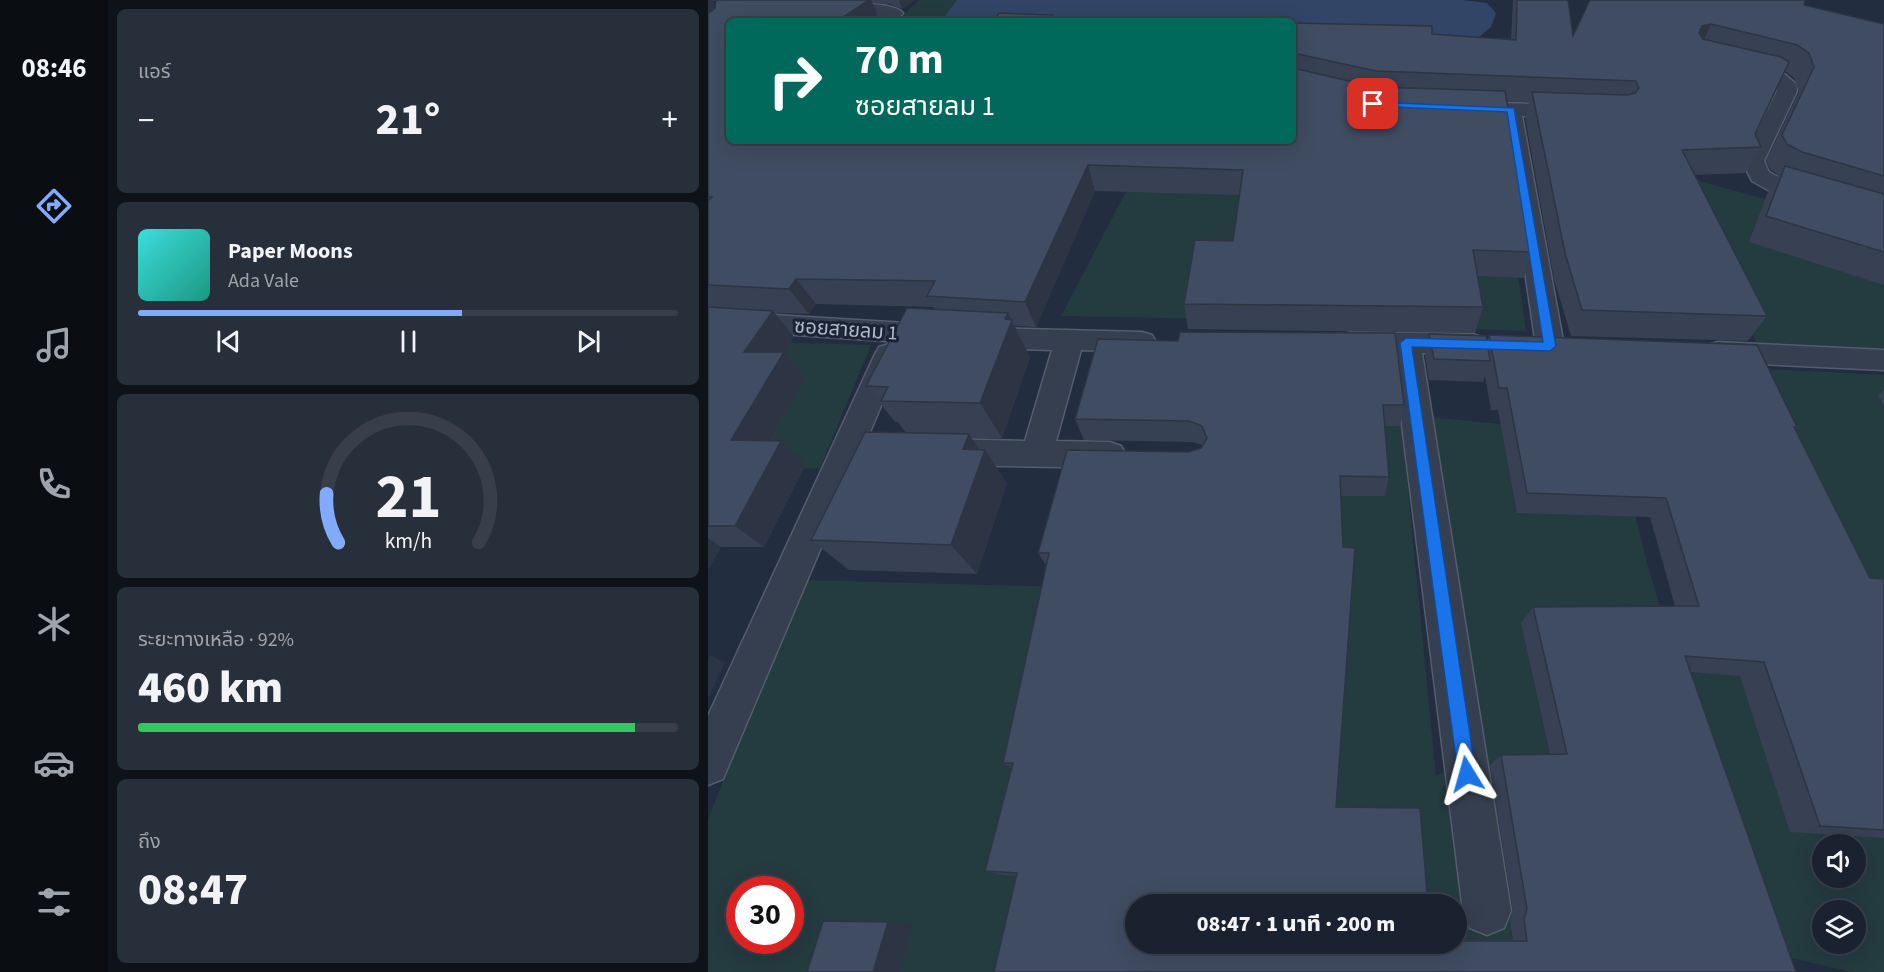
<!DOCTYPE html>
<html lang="th">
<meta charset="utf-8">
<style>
body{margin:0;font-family:"Source Sans 3","Noto Sans Thai",sans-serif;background:#272f3b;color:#f1f3f6;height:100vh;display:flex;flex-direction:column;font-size:22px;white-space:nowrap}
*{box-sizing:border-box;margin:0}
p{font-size:20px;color:#9fa4aa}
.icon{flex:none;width:33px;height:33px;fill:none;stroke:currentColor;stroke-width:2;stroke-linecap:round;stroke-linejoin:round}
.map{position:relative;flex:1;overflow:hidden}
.drawer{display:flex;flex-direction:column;gap:9px;padding:9px;background:#0e131a;width:600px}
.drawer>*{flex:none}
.banner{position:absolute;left:18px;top:18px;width:570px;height:126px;border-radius:9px;box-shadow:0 6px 24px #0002,0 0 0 2px #383f4b;background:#00695c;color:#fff;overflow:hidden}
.controls{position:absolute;left:1104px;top:834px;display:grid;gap:12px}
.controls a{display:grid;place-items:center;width:54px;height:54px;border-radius:50%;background:#1a222f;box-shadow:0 6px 24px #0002,0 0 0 2px #383f4b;font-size:30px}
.speed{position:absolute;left:18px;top:876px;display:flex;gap:12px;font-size:30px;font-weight:700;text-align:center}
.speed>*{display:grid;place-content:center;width:78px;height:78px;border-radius:50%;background:#1a222f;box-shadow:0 6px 24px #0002,0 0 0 2px #383f4b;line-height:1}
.speed .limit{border:9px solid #d22;background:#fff;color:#111}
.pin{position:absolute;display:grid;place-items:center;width:51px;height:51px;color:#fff;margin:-26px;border-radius:12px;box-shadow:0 3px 9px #0006}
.me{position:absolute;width:66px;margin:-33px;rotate:352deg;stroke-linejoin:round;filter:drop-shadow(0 0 4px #0008)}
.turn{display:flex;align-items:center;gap:21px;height:126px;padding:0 30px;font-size:27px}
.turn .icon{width:78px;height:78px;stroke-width:2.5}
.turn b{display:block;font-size:42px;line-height:51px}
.big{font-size:45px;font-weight:800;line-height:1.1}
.drawer .tile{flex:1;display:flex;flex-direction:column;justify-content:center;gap:9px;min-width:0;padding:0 21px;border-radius:9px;background:#272f3b}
.drawer .dial{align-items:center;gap:0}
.dial svg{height:156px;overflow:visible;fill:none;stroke:#383f4b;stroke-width:7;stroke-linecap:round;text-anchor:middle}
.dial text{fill:#f1f3f6;stroke:none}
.song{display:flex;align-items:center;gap:18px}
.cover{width:72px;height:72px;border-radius:9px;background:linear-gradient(135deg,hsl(180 70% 55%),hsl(170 70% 35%))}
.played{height:6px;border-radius:3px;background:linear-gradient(90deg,#82abff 60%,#383f4b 60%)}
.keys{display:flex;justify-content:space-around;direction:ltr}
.heat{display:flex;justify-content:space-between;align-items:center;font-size:33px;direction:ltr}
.charge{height:9px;border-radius:4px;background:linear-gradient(90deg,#34c759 92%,#383f4b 0)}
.trip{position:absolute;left:417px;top:894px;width:342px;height:60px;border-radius:30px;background:#1a222f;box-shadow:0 6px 24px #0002,0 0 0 2px #383f4b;font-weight:800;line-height:60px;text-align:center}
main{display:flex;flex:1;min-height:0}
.tab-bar{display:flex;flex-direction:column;width:108px;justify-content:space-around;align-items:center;background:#0a0e13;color:#9fa4aa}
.tab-bar .icon{width:42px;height:42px}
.tab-bar .on{color:#82abff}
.tab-bar b{font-size:27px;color:#f1f3f6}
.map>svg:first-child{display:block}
</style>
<main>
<nav class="tab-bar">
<b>08:46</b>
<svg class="icon on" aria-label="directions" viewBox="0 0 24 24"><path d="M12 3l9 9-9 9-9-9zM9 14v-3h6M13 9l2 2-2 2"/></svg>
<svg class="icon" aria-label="music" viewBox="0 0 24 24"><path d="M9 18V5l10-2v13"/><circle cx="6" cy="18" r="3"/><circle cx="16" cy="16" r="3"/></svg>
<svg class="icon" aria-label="phone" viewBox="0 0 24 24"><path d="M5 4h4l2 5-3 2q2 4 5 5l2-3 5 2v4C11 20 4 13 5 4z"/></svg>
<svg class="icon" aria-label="climate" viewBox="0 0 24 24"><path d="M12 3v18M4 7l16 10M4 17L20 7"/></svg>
<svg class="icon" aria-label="car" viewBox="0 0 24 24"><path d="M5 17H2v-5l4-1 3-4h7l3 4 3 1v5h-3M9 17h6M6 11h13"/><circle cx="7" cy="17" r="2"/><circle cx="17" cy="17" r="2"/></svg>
<svg class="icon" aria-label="filters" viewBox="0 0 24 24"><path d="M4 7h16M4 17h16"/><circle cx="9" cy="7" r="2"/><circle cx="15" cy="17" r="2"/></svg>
</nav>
<section class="drawer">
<div class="tile"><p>แอร์</p>
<div class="heat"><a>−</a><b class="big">21°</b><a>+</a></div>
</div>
<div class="tile">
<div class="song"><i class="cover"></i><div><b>Paper Moons</b><p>Ada Vale</p></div></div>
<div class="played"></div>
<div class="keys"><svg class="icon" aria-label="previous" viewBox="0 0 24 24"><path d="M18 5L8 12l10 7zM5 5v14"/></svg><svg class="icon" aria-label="pause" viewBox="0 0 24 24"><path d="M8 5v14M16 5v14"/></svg><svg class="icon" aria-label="next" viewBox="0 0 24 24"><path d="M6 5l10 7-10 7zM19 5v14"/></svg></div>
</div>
<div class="tile dial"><svg viewBox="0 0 100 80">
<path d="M14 69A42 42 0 1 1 86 69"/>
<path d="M14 69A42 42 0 0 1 8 44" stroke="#82abff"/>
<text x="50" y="56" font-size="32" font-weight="700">21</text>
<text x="50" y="72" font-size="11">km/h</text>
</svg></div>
<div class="tile"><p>ระยะทางเหลือ · 92%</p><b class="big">460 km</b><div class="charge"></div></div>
<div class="tile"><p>ถึง</p><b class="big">08:47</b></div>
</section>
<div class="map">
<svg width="1176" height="972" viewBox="0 0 1176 972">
<rect width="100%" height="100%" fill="#222d3f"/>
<!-- green -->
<g fill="#243b40" fill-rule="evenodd">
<path d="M211,0h38l-16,21h-44z"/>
<path d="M585,141l219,91 14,99 -313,-12 -152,-3 67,-128z"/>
<path d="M980,178l196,53v119l-127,-6z"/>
<path d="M0,340l163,5 -51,123 -112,6z"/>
<path d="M513,354l174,2 41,420 47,-25 -54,-334 186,18 33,131 18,62 218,22v322h-33l-89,-21 -549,-7h243v-40h-242zM1114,844h34v34h-34zM1114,910h34v34h-34z"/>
<path d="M1038,368l138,7v213l-50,-6z"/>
<path d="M96,580l302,8 -62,384h-336v-153zM32,890h50v50h-50z"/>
</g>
<!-- water -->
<path fill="#324566" d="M249,0h505l25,3 9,10 -5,14 -13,11 -185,-3v-14h-352z"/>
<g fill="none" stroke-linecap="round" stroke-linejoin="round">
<!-- minor casing -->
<g stroke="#545d6d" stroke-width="3">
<g id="minor">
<path d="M124,4c16,0 61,-3 71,9l-6,8h-18l4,-5 -57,-3 -2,-4 2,-4z"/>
<path d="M1030,61l44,11 14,12 1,7 -33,70 5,11 15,8 100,29v15l-116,-34 -16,-9 -10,-20 35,-70v-5l-9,-6 -37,-9 -2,-4 2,-4z"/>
<path d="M755,102l107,3 7,2 3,4 -3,4 -7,2 -48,-1 42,230 -4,7 -10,3 -10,-3 -4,-7 -34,-231 -46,-3 -3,-4 3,-4z"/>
<path d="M0,311l280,17 154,4 10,3 4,7 -4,7 -10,3 -61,-2 -25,91 54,1 11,4 5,9 -5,9 -11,4 -167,-3 -11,-4 -5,-9 5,-9 11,-4 82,2 27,-91 -64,-2 -280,-19z"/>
<path d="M644,332l120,2 10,3 4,7 -4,7 -10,3 -50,-1 89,558 -7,17 -17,7 -17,-7 -7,-17 -70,-558 -41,-1 -10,-3 -4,-7 4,-7z"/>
<path d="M1010,342l166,8v20l-166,-8 -10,-3 -4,-7 4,-7z"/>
<path d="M181,344l10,3 4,7 -180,425 -15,6v-69l167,-362 4,-7z"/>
</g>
</g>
<!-- minor -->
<use href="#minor" fill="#363f4f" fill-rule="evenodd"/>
</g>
<!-- wall -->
<g fill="#374153" fill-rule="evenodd">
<path d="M0,0h207l-13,9 -12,-5 -18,-1 8,17 175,1 238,120v-118l139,11 79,5 2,-39h55l5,36 231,-31 80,19v261l-135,-43 19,-50 11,-17 -8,-5 -5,-9 33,-69 -5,-14 -9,-7 -30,63 6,13 -16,26 -50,2 72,141 -19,25 -177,-5 -17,-57 -29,-162 4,-15h-22l26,150 -9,26 -46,-2 5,31 -8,26 -287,-4 -4,-25 49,-63 6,-46 -144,-4 -59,136 -21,-1 15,31 -28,81h-31l8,11 28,34 -30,91 -128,-4 -38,-30 95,-107 -8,-11h-3l-29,-36 68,-77 -1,-2 -117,-3 -7,10 -35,-1 20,24 -10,15 22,25 -35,64 35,23 -42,83h-43l-13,23zM4,1h4v5z"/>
<path d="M721,334l58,8 2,-7 308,92 -2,2 75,149 14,1v259l-94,-6 -50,-156 -49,-4 105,300h-802l22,-96 -13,-1 -18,-4 26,-104 -8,-4 43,-198 -8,-12 150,-101 13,-4 1,-3 -9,-3 -109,-2 -9,-21 23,-80 306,66 -4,21h-15l4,51 -4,19h-44l-205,408 320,40v-4h57l-3,-20 3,-9 -23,-146 11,-10 49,-1 -29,-131 12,-16 142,-1 -25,-89 -133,-4 -19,-103h-7l-6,-34 -2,6 -54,-2 -4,-25z"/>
<path d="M1176,390v16l-6,-11z"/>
</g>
<!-- shaded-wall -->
<g fill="#2d3544">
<path d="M0,0h4l9,15 -13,13z"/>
<path d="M159,0h4l9,21h-43z"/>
<path d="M191,0h16l-13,9z"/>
<path d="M345,15l2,6h-6z"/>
<path d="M1003,24l-11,25 -9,2 11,-25z"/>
<path d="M380,165l7,26 -59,136 -11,-25z"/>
<path d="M88,279l20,25 -7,10 -20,-25z"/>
<path d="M65,311l21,26 -26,40 -24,-25z"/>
<path d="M300,313l22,44 -28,81 -22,-35 25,-84z"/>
<path d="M76,352l22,25 -48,87 -27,-24z"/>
<path d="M261,434l14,21 2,-5 22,33 -30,91 -26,-29 12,-96z"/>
<path d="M73,441l25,23 -42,83 -29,-21z"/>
<path d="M0,538l13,9 -13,23z"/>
<path d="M2,655l15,7 -17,37v-40z"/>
<path d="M180,922l25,1 -13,49h-27z"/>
</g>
<!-- building -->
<g fill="#404c61" stroke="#2d3544" stroke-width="1.5">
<path d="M8,0h153l-32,21 158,-2 4,-6 54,2 -4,6h-320v120h564v-73l82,19 130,4 28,161 -60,-2 10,57 -299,-3 11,-64 38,1 10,-71 -155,-5 -63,137 -98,-6 8,-15 -139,-2 -7,10 -81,-4v-84l4,-4h-4v-183l7,-6z"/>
<path d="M809,0h51l5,36 17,-36h215l-1,5 80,19v152l-82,-24 -15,-8 -5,-9 32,-68 -5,-14 -12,-8 -86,-21 -9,2 -3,7 4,6 78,18 8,5 -34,72 6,13 -79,3 85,166 -185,-6 -17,-57 -33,-161 95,3 8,-2 4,-5 -3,-7 -260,-10 -83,-18v-30l139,3v8l84,6z"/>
<path d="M480,20l39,1h-158z"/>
<path d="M1077,166l99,28v58l-118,-36z"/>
<path d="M0,307l65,4 -29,41h40l-53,88 50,1 -46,85h-27z"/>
<path d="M199,308l101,5 -3,6 7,1 -32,83 -99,-2 7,-14 -22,-1z"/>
<path d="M472,332l215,1 9,72h-21l6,72 -49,-1 3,71 12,1 -19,259 84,1 8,96h-292v40h320v-3h71l-3,-22 3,-10 -26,-154 66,-1 -34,-147 166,-1 -33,-108 -139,-5 -20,-105h-8l-10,-53 268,10 40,82h-3l76,151 14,1v251l-64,-4 -56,-164 -79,-6 111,316h-802l23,-99 -32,-2 28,-108h-10l46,-210h-11l29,-103 121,2 13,-4 6,-10 -5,-12 -13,-5 -114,-2 23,-80 80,2z"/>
<path d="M721,334l57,2 4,25 -56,-2z"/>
<path d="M157,432l104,2 -6,15 22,1 -34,95 -140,-5z"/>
<path d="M115,921l65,1 -15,50h-66z"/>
</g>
<!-- route -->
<path fill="#1a73e8" stroke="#114b97" stroke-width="1.5" d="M665,102l141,6 42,238 -6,5 -138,-4 64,427 -2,6 -7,3 -6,-3 -3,-6 -58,-431 6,-5 137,4 -36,-230 -137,-6v-3z"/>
<g text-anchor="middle" stroke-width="6" stroke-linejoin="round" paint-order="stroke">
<!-- street labels -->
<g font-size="20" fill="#b2baca" stroke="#1b2434">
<text transform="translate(138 329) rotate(4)" y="7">ซอยสายลม 1</text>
</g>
</g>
</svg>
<div class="controls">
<a><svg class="icon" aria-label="sound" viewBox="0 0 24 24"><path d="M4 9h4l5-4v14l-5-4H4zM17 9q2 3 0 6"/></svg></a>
<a><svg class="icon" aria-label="layers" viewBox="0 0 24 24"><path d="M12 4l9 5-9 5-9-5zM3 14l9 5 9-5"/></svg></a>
</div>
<div class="speed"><div class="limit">30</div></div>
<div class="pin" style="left:665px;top:104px;background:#d93025"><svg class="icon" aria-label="arrive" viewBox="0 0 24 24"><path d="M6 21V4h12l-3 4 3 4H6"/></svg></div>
<svg class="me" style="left:759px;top:774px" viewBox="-20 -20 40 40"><path d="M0-17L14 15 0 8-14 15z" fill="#1a73e8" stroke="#fff" stroke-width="4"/></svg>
<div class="trip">08:47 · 1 นาที · 200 m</div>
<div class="banner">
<div class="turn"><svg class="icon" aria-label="right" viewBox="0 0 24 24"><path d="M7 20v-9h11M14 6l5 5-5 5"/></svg><div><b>70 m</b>ซอยสายลม 1</div></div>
</div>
</div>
</main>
